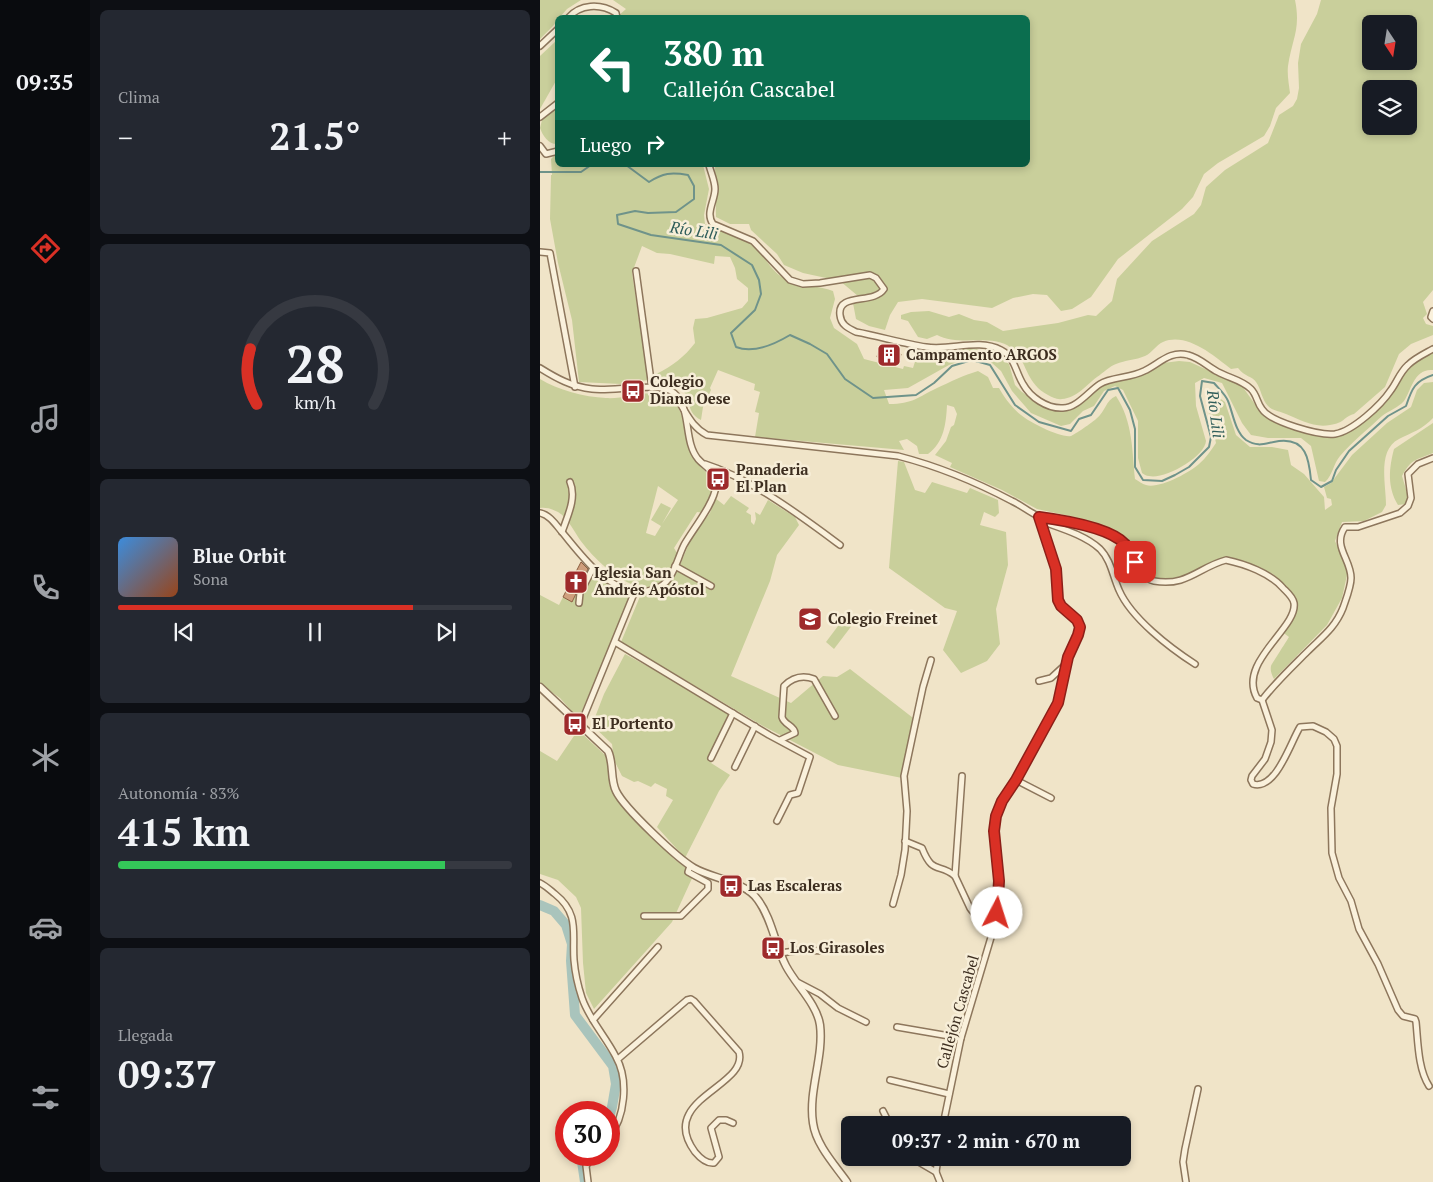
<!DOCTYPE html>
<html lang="es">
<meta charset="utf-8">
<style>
body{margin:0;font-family:"PT Serif",serif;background:#242831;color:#f1f3f6;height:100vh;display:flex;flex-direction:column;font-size:19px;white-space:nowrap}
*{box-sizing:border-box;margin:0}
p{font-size:16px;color:#9ea1a6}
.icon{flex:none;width:28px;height:28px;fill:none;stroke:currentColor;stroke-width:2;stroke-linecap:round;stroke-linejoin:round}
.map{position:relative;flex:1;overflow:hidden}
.side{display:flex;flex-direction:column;gap:10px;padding:10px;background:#0d0f14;width:450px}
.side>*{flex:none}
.hud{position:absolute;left:15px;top:15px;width:475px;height:152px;border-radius:8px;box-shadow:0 2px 8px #0003;background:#0b6e4f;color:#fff;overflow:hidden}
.needle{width:32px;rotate:168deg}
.controls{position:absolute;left:822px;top:15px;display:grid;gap:10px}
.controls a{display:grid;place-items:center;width:55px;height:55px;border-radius:8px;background:#171b24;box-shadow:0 2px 8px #0003;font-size:25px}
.speed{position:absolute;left:15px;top:1101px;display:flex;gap:10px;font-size:25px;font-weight:700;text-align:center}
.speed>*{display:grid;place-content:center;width:65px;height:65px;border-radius:50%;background:#171b24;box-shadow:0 2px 8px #0003;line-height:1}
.speed .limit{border:8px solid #d22;background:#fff;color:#111}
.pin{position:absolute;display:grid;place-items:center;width:42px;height:42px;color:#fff;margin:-21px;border-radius:10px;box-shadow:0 2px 8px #0006}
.me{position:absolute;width:55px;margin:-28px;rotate:5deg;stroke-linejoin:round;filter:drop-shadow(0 0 4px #0008)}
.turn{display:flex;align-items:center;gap:18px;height:105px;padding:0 25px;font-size:22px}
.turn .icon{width:65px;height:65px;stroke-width:2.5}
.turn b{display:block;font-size:35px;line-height:42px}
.then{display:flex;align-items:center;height:48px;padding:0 25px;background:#0003;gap:10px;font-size:19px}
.big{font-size:38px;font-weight:700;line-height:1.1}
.side .tile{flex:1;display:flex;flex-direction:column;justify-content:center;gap:8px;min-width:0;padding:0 18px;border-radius:8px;background:#242831}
.side .dial{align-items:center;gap:0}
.dial svg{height:130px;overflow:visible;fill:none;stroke:#363941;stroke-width:7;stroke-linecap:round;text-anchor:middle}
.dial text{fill:#f1f3f6;stroke:none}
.song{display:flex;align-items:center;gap:15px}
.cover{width:60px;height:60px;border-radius:8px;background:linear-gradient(135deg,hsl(210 70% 55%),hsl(20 70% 35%))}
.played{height:5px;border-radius:2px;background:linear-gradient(90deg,#d93025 75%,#363941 75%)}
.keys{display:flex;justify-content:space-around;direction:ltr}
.heat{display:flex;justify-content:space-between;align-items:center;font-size:28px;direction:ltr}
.charge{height:8px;border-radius:4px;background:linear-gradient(90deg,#34c759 83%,#363941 0)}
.trip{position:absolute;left:301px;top:1116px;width:290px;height:50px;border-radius:8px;background:#171b24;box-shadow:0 2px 8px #0003;font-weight:700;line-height:50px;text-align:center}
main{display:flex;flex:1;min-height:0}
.tabs{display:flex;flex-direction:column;width:90px;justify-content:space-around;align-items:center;background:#090b0e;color:#9ea1a6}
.tabs .icon{width:35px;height:35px}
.tabs .active{color:#d93025}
.tabs b{font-size:22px;color:#f1f3f6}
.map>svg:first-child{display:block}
</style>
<main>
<nav class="tabs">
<b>09:35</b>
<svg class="icon active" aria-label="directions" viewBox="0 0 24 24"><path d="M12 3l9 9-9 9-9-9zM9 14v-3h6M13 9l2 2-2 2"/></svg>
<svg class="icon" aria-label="music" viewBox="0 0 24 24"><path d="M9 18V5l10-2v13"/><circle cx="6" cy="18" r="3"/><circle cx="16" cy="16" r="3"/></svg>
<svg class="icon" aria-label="phone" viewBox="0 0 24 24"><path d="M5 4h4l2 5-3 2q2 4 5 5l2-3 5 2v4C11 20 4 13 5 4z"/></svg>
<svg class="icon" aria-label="climate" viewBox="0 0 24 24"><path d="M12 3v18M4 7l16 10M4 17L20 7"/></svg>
<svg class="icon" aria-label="car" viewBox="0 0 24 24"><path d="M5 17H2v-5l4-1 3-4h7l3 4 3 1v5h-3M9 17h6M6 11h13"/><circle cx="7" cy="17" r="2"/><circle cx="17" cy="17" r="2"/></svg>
<svg class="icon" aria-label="filters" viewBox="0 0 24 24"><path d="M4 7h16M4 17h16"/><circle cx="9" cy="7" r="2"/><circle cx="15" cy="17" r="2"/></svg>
</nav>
<section class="side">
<div class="tile"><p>Clima</p>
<div class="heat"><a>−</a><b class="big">21.5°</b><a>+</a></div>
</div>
<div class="tile dial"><svg viewBox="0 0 100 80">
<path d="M14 69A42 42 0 1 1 86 69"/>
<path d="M14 69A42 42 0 0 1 10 35" stroke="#d93025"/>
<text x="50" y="56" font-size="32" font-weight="700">28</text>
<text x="50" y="72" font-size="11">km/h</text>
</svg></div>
<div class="tile">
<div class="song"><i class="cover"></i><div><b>Blue Orbit</b><p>Sona</p></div></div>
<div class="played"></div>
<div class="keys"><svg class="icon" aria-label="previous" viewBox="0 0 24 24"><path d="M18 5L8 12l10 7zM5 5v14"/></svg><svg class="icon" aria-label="pause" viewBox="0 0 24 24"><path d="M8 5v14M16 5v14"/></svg><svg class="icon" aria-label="next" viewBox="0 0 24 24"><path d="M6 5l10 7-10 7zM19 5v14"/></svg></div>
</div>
<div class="tile"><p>Autonomía · 83%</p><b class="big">415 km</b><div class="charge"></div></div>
<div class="tile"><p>Llegada</p><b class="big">09:37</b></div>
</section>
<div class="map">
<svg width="893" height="1182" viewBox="0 0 893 1182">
<rect width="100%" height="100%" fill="#f0e4c8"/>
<!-- green -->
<g fill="#c9cf9b" fill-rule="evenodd">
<path d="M0,0h41l-14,9 -7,8 -2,1 -4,7 -14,14z"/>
<path d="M73,0h682c6,29 -3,39 -7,66 -1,9 1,18 2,27l-14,15 -6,18 -6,10 -46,27 -14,11 -11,23 -11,12 -64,50 -27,38 -19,12 -11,2 -14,-16 -14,-1 -20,4 -21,10 -70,-9 -24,3 -8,13 -5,15 -16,-4 -13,-7 -3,-16 5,-7 -18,-15 -37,-8 -19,-8 -7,-11 -26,-24 -2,-6h-19l-14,-7 -1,-52h313v-147h-412l10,-9z"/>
<path d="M781,0h112v290l-10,12 4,12 -4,4 3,6 7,2v9l-22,9 -12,10 -14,33 -31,27c-11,3 -9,9 -24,11 -16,3 -29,-5 -44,-11 -6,-3 -13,-3 -18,-8 -6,-6 -7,-17 -12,-24 -4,-6 -11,-5 -18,-14l-7,1c-17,-13 -44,-37 -68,-27 -7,3 -11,11 -18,14 -9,4 -20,4 -29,8 -6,2 -13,9 -19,13 -11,8 -20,21 -35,22 -5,1 -10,-2 -14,-4 -24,-13 -20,-35 -37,-47 -18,-15 -53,-1 -74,-13l-10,4 -9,-2 -10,-16 -7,-2v-4l10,-3 18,-1 20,6 10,-3 15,6 13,2 16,9 55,-8 30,-8 8,1 16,-15 5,-22 35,-38 42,-27 7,-9 5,-18 19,-17 43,-27 11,-28 14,-9 4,-7 2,-11 -1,-25 3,-19 16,-30zM831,24h38v37h-38zM831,89h38v37h-38z"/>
<path d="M17,40v39l-17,30v-53z"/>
<path d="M17,105v39c-9,0 -14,-8 -17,-16l2,-8z"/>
<path d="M15,155h2l1,10h145l6,24 -5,26 1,9c15,7 35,8 47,19 14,13 19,32 39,38 14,5 28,5 42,10l2,8 -5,19 4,10 23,16 7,15 39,10 1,-3 9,2 6,-19 53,-1 25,7 12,9 6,21 7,7 21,14 11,4 22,-7 25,-18 38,-8 24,-14 16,-2 11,1 52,24 15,21 14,13 19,7 31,8 18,-3 41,-26 11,-11 9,-18 15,-18 18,-8v19c-19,-2 -22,21 -29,31 -6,7 -16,10 -22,15 -14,13 -29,25 -42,40 -7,8 -7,19 -15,26l-6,-1 -8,-35 -10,-8h-33l-17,-3 -9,-12 -20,-40 -18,-5 -9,5 1,23 10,35c-1,16 -42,39 -57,35 -3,0 -5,-2 -7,-3l-4,-15v-37l-15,-31 -8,-4 -11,5 -10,15 -11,5 -13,13 -9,2 -30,-13 -19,-22 -11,-20 -17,-15 -22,4 -13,5 -41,23 -24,2 5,14c24,0 29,-7 48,-16 13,-6 27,-13 41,-17l10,6 5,11h6c5,9 13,20 22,27 8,7 39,23 50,21 3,-1 22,-14 25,-17 10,-8 9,-18 20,-23 17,26 16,54 19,83 4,2 7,5 11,6 13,4 43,-12 53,-21 7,-6 12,-14 17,-21l-10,-45 5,-6 14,10 11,33 14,12h22l16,3 3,15 13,9 20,23 1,13 7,-5 -1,-6 -4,-1 -3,-11 7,-4 21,-28 35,-32 24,-16 6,-17 7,-7 9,-1v36c-10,11 -22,15 -34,21 -22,11 -13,45 -13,66l-4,7 -18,9 -22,1 -7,19 12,28v6l-5,23 -15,27 -53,54c-2,-4 -4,-8 -3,-13 2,-4 15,-24 18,-29l-8,-6 13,-16 2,-9 -5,-14 -18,-18 -43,-17 -15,3 -26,16 -33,4 -13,-11 -8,-17 -12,-13 -10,-7 -39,-15 -37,-8 -35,-19 -52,-23 2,-4 -17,-8 11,-14 5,-14 3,-2 3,-11 -3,-7 -7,-2c-1,19 -3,37 -19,49h-9l-2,-8 -10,-7 -8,2 5,9 -149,-13 4,-24 -4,-1 5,-20 -6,-2 1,-6 -37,-14 -8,18 1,2 -8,17 -2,13c-9,-4 -13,-13 -12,-23l-11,-11 -22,-7v-5c17,-8 28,-17 39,-31l-2,-15 2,-9 12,-1 35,-10 6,-7v-13l-11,-9 -2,-11 -5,-11 -15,-1 -1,8 -44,-10 -13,-1 -15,-7 -10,27 16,107 -27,4 -42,-2 -7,-62 -14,-57 -8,-44 1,-44h1l-1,-16z"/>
<path d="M0,379c18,11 44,18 66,19 22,2 51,-15 69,5 11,13 9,36 17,51 7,14 17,16 22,35l-10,24 -7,-1 -23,36 3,5c-3,9 -6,20 -14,27 -24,23 -64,-16 -79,-35 -8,-9 -15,-27 -26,-33 -6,-3 -12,-5 -18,-4zM118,486l20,14 -16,24 9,-16 -10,-5 -10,17 10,6 -6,10 -9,-3z"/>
<path d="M893,423v30c-17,7 -22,6 -31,23l6,20 -2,8 -8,1c-11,-18 -9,-37 -4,-56z"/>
<path d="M358,461l6,1 11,28 10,3 7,-11 35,11 3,-5 28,12 1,13 -4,4 -11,-5 -4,13 26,7 2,33 -12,44 4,35 -13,17 -26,12 -18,-23 14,-39 -12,-3 -56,-40z"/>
<path d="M191,496l18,12 -3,4 5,3v7l3,3 2,-6 -1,-7 5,3 8,-15 27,17 4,8 -22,30 -7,26 -39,95 60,27 32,-27 14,1 13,-8 67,52 -15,57 -64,-13 -75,-39 -142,-84 20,-48 13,-3 14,-7 10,-14 14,-34 18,-23 5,-15 9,7z"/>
<path d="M50,566l27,22 15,5 -51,120 -4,4 -17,-19 -20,-14v-89l19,10 4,-8 9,5z"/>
<path d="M304,618l9,6 -19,25 -8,-7z"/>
<path d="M85,654l109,59 -23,50 19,12 -11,16 -34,67 -28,-31 16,-27 -7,-4 1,-7 -12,-6 -4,4 -13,-6 -4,1 -12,-6 -8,-16 -2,-16 -20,-19 12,-31z"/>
<path d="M38,730l28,26 4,13 -1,15 6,11 59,64 20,15 -22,48 -78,87 -8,-16 -3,-30 -2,-55 -5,-11 -18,-17 -18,-6v-123l17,10z"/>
</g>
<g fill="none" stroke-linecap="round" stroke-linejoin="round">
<!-- stream -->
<g stroke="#6f938a" stroke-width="2">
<path d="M86,165l23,17c14,-9 22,-10 39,-7l6,11v13l-18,13 -28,1 -13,-2 -18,4 1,9 33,11 70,10 31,20 7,15 2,14 -6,16 -24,23 5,14c18,7 39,-3 54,-12l20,9 17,10 18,25 28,19 43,-3 18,-12 18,-17 20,-6 18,5 25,40 24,17 32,9 8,-12 12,-4 17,-25 10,-2 12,22 5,19v38l8,13 19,1 13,-6 14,-8 20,-20 2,-10 -11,-41 2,-15 12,2c5,6 11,11 14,18 5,12 7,31 18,39 13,8 19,3 33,1 27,-3 30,18 32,39l10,7 11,-6 4,-11 13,-19 39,-35 18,-10c6,-18 9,-25 27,-31"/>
<path d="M0,172h41l10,-7"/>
</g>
<!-- river -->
<g stroke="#a9c4bc" stroke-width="10">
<path d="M0,905l14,6 12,14 6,19 -1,17 4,54 38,51 3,18 -4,23 -3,10"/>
<path d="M41,1155l4,27"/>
</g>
</g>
<!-- building -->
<g fill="#cf9f7d" stroke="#8d5f41">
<path d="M339,349l22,5 -2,8 -22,-5z"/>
<path d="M41,562l7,7 -16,33 -9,-5z"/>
</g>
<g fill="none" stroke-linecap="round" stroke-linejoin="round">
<!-- minor casing -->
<g stroke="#8d765c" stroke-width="8">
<g id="minor">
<path d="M28,18c12,-14 32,-15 48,-5l1,5"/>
<path d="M0,46l18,-17"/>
<path d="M0,117l18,-14"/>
<path d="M0,146l6,8 12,-3"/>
<path d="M169,165c2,8 6,16 6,24 0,12 -10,24 -2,35l40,17 37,39 13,4 17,-1 50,-8 6,3 8,11c-10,16 -47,3 -44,26 1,10 8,13 16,17 23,4 48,12 70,15 25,4 52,-9 75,3 14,7 14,21 22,34 7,13 24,25 40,24 14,0 26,-17 37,-24 11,-7 31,-6 44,-13 15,-7 26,-21 44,-16 12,3 20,12 30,17 11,6 24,8 33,17 6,6 6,14 11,20 8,13 58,27 73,25 18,-3 46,-29 56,-44 6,-8 9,-18 17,-25 7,-7 16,-11 25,-16"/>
<path d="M0,252l10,1 25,134"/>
<path d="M96,271l16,117"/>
<path d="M893,311l-2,6 2,2"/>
<path d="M0,368c16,10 32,19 52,21 19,3 68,-8 82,4 18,15 9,48 24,66 7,8 20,14 18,27 -2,18 -23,43 -32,59 -6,12 -9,28 -18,37 -8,8 -22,11 -32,9 -31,-5 -53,-36 -72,-59 -6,-7 -12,-17 -22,-19"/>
<path d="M141,405c8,13 13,23 26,30l191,21c39,10 78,26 114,45 9,4 17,11 26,15 7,3 16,3 23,4 18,3 38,8 54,17 18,10 21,41 39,44 33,6 45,-14 72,-21 19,4 44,13 57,28 5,5 10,9 11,15 4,25 -57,59 -37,95l5,2 10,30 -1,12 -6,17 -13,17 -1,4 2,4c23,7 38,-43 47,-57l13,-1 13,6 8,7 3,7v28l-6,34 1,45 7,25 12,23 8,28 19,35 20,46 5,6 12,3 1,3c2,20 2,47 13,64"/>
<path d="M165,464c47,15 96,52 135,81"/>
<path d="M501,521c19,7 44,14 59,28 11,11 13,28 19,41 12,28 51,58 76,74"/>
<path d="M22,532c5,-15 15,-34 8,-50"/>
<path d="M135,566l36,20"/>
<path d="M39,603l1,-10 13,-25"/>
<path d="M75,642l154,93 41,22 -12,36 -8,2 -13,26"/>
<path d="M499,681l12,-3 14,-13"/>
<path d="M722,700c14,-18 29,-32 45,-48 15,-15 28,-24 36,-44 3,-9 8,-21 8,-30 0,-19 -19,-32 -6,-51h13l42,-14 8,-7 3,-8 -3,-24 10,-10 15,-6"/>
<path d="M40,726l55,-135"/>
<path d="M240,740l15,-7c-1,-8 -11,-8 -13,-16l2,-31c9,-9 19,-11 30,-7l21,37"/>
<path d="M171,758l22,-45"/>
<path d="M195,767l20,-41"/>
<path d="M422,776l-7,100 15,32 6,8 19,8"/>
<path d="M476,780l35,18"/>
<path d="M365,841l17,7c11,28 17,14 33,28"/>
<path d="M0,883c6,3 10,7 15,11 25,20 17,39 19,66 1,12 4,26 8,38 7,21 24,39 34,59 13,23 9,61 -7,80"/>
<path d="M353,904l8,-29 4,-25 2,-39 -3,-35 19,-89 8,-27"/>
<path d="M104,916h37l27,-27v-6l-20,-11 2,-6"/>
<path d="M240,953l23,-3 21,1"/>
<path d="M257,982l23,12 18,14 28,14"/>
<path d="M53,1020l65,-73"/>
<path d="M357,1027l64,11"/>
<path d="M78,1059l69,-59 4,-1 3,2 45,51c10,35 -83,47 -44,100 5,6 11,12 19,11l5,-6 -8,-29 8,-8h7l7,3"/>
<path d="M350,1080l59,14"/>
<path d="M343,1111l7,14"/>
<path d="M403,1125l18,-87 34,-114 3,-22 1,-21 -5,-50 2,-15 6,-15 14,-21 41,-77 11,-46 10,-22 1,-8 -2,-7 -16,-14 -3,-6 -2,-31 -17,-52"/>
<path d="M372,1158l24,14"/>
<path d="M398,1158l-2,14 4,10"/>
<path d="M48,1182l-2,-16 8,-11"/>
<path d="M646,1182l-3,-20 2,-13 13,-60"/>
</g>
</g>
<!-- tertiary casing -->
<g stroke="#8d765c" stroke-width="9">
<path id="tertiary" d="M0,687l68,64c6,13 2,28 8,40 8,17 62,68 78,77 19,11 51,13 64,32 14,19 17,45 28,66 10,19 31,38 34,59 4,32 -12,66 -7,98 3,22 22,42 34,59"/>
</g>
<!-- minor -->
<use href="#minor" stroke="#faf1dc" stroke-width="5"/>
<!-- tertiary -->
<use href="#tertiary" stroke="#faf1dc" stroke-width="6"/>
</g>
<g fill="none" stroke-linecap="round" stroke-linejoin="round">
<!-- route casing -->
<g stroke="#8d1f18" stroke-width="12">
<path id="route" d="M457,913l2,-32 -5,-50 2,-15 6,-15 14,-21 42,-77 10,-46 10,-22 2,-8 -3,-7 -16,-14 -3,-6 -2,-31 -17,-52c23,3 70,10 86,27 5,5 8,12 10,18"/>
</g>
<!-- route -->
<use href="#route" stroke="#d93025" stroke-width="9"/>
</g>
<!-- icons -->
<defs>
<g id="building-square" transform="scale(1.25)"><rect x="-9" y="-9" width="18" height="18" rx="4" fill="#9e2a2b" stroke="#f7eed8"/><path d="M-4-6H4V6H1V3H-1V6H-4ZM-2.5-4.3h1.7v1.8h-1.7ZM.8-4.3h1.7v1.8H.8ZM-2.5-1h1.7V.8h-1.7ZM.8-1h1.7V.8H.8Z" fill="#fff"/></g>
<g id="bus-square" transform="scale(1.25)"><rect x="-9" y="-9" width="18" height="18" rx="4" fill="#9e2a2b" stroke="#f7eed8"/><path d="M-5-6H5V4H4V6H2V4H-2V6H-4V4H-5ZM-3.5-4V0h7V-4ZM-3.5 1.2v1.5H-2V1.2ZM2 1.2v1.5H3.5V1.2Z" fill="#fff"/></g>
<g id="church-square" transform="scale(1.25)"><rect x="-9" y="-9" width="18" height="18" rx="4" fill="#9e2a2b" stroke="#f7eed8"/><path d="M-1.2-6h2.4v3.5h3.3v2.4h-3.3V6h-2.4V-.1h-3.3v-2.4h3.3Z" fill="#fff"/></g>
<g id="school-square" transform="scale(1.25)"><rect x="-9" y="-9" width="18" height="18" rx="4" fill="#9e2a2b" stroke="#f7eed8"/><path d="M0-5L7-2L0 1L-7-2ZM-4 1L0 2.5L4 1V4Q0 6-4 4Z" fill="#fff"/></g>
</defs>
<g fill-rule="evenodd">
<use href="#building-square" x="349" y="355"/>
<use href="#bus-square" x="93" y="391"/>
<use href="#bus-square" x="178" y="479"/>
<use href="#church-square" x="36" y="582"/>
<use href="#school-square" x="270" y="619"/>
<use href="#bus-square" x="35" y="724"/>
<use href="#bus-square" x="191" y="886"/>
<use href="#bus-square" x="233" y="948"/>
</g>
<g text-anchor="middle" stroke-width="5" stroke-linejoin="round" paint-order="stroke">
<!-- poi labels -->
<g font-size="15" font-weight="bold" fill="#3d2e20" stroke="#f7eed8" text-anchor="start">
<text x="366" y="360">Campamento ARGOS</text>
<text x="110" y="387">Colegio<tspan x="110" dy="17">Diana Oese</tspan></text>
<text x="196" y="475">Panaderia<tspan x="196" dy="17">El Plan</tspan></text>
<text x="54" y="578">Iglesia San<tspan x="54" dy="17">Andrés Apóstol</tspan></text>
<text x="288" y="624">Colegio Freinet</text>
<text x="52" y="729">El Portento</text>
<text x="208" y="891">Las Escaleras</text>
<text x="250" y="953">Los Girasoles</text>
</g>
<!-- street labels -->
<g font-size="15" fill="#3d2e20" stroke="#f7eed8">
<text transform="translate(418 1012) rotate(-74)" y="5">Callejón Cascabel</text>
</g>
<!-- water labels -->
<g font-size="16" font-style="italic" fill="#2f5d5a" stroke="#f7eed8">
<text transform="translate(154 230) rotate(9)" y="6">Río Lili</text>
<text transform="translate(676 414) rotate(83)" y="6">Río Lili</text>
</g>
</g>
</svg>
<div class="controls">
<a><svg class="needle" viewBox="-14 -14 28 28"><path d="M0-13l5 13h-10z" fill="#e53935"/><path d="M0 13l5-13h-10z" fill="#9ea1a6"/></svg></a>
<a><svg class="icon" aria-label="layers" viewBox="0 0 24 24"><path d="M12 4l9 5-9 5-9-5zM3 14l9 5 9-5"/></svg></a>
</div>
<div class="speed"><div class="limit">30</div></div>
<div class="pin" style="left:595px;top:562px;background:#d93025"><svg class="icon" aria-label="arrive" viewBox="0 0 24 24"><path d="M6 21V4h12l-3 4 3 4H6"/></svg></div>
<svg class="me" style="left:457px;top:913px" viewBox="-20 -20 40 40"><circle r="19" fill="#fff"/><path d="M0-13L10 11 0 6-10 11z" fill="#d93025"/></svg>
<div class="trip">09:37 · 2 min · 670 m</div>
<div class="hud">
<div class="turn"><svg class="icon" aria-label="left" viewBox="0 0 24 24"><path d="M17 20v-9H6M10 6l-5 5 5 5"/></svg><div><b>380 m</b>Callejón Cascabel</div></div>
<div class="then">Luego<svg class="icon" aria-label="right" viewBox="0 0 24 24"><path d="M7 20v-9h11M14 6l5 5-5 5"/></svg></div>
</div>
</div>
</main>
